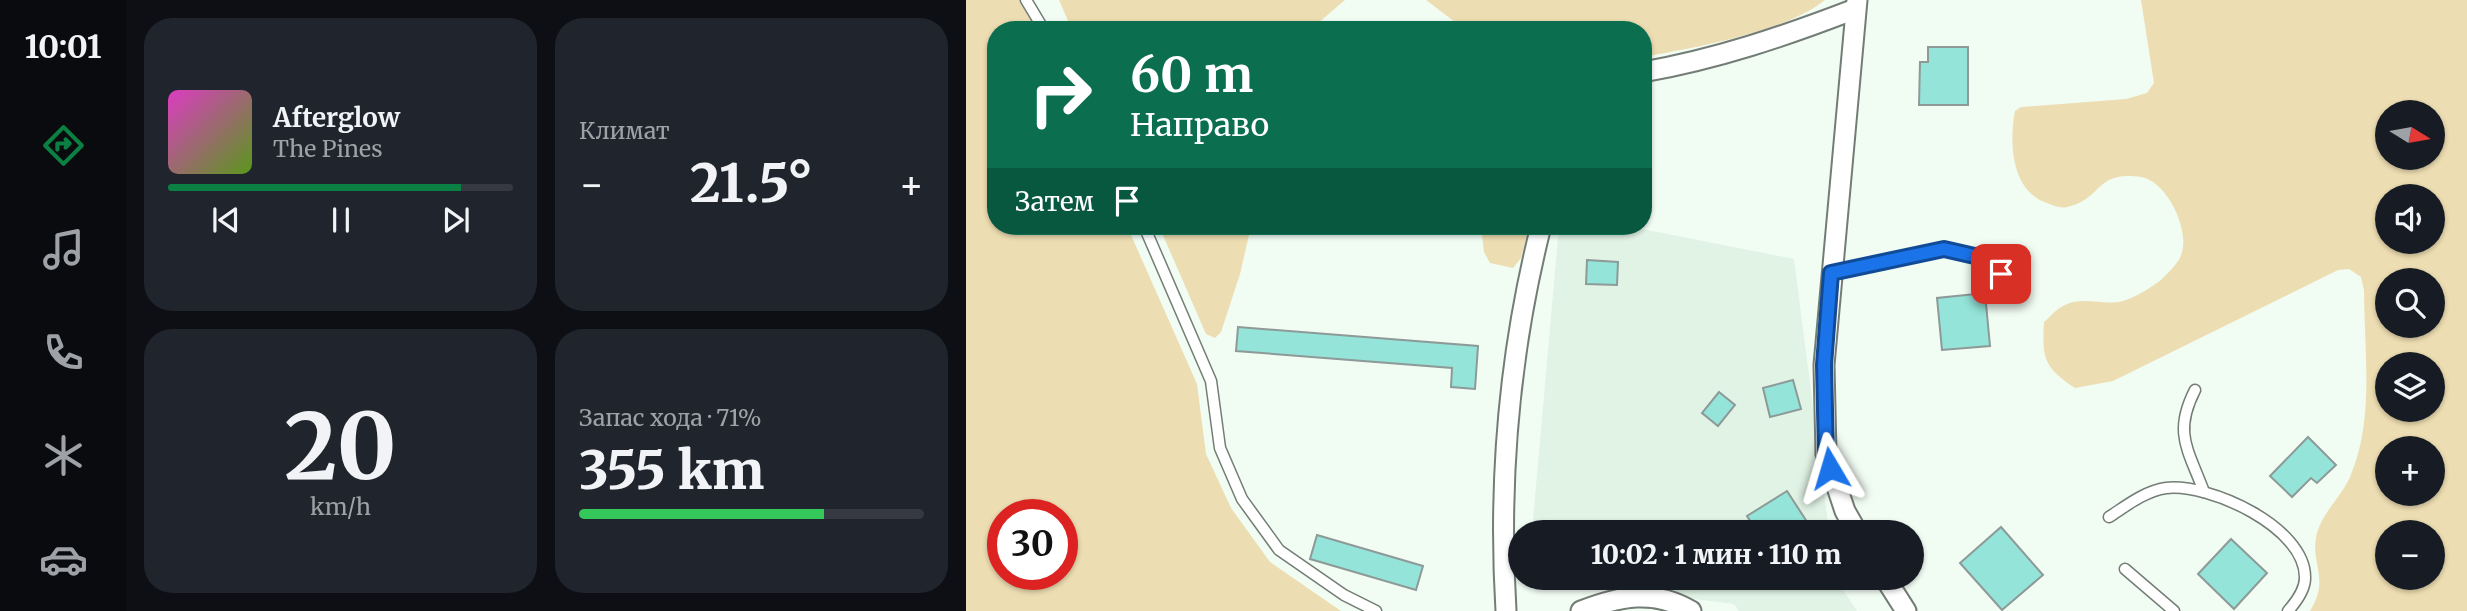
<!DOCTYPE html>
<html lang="ru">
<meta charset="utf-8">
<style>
body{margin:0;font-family:Merriweather,serif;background:#20242c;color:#f1f3f6;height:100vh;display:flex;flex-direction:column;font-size:26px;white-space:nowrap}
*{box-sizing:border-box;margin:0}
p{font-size:23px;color:#9ea1a6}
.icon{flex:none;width:38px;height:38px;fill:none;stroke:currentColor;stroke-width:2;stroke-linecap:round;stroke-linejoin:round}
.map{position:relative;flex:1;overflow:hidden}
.side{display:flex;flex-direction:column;gap:18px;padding:18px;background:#0d0f14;width:840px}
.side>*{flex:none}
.banner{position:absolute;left:21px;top:21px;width:665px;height:214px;border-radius:28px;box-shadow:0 2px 5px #0004;background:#0b6e4f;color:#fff;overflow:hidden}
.needle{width:46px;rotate:101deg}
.tools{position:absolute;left:1409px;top:100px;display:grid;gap:14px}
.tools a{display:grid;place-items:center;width:70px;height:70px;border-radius:50%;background:#171b24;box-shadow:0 2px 5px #0004;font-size:35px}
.speed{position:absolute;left:21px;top:499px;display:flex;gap:14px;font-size:35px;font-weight:700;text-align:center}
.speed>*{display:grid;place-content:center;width:91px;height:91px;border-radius:50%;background:#171b24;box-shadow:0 2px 5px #0004;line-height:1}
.speed .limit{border:10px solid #d22;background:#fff;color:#111}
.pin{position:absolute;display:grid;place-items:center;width:60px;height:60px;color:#fff;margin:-30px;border-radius:14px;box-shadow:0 4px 10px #0006}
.me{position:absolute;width:77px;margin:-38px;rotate:353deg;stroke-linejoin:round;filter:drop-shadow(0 0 5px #0008)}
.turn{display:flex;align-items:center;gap:24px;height:147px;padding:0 28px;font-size:32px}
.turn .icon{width:91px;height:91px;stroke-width:2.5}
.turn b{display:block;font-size:49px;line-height:60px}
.then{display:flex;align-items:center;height:66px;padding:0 28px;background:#0003;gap:14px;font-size:26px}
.big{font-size:52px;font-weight:800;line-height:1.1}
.side .widget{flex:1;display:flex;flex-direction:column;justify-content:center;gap:10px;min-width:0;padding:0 24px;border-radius:28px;background:#20242c}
.side .dial{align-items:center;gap:0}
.dial b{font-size:91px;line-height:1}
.song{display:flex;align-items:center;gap:21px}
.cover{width:84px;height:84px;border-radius:10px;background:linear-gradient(135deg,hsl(310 70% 55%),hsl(90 70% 35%))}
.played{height:7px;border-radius:4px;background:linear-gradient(90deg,#0b8043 85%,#363941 85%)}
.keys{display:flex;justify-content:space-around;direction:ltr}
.heat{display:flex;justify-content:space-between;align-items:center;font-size:38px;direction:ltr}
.charge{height:10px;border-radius:5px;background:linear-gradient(90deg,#34c759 71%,#363941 0)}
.side .tiles{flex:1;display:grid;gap:18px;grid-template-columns:repeat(2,1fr)}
.trip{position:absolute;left:542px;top:520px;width:416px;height:70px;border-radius:35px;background:#171b24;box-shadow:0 2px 5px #0004;font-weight:800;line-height:70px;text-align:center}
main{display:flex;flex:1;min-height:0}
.tabs{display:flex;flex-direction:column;width:126px;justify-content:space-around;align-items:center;background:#090b0e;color:#9ea1a6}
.tabs .icon{width:49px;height:49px}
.tabs .on{color:#0b8043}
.tabs b{font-size:32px;color:#f1f3f6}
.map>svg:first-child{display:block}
</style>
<main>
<nav class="tabs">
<b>10:01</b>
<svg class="icon on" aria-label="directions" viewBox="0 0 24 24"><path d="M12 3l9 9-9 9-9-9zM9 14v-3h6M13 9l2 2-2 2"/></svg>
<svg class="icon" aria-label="music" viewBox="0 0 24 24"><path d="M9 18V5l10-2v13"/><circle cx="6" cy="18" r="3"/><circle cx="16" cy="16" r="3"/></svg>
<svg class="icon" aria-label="phone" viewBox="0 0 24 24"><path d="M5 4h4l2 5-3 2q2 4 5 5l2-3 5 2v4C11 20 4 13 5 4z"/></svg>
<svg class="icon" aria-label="climate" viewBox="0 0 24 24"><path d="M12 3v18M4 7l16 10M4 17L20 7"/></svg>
<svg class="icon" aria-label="car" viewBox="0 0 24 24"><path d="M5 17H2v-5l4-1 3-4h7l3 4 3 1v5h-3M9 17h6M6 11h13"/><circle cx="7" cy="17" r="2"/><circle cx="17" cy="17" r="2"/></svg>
</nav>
<section class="side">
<div class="tiles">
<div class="widget">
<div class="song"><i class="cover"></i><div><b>Afterglow</b><p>The Pines</p></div></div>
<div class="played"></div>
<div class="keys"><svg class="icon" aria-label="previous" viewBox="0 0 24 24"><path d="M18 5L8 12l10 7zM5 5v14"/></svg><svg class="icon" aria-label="pause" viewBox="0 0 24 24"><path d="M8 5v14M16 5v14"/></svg><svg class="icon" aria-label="next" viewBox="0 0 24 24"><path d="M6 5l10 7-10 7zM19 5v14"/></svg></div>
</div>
<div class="widget"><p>Климат</p>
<div class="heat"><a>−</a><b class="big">21.5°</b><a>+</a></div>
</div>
<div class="widget dial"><b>20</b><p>km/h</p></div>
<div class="widget"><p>Запас хода · 71%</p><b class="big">355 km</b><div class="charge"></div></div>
</div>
</section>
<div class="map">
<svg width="1501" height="611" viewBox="0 0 1501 611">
<rect width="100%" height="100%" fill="#f1fcf3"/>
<!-- built -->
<g fill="#e1f3e5">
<path d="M593,226h68l167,33 35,273h-297z"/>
<path d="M563,578h306l22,33h-118l-5,-7z"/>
</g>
<!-- green -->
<g fill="#edddb2" fill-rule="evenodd">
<path d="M0,0h61l12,30h-43v196h131l70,158 9,70 25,54 39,54 71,49h-375zM37,514h59v60h-59z"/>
<path d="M93,0h286l-27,23 -20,7h-226z"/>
<path d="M460,0h399c-40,32 -131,48 -182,57v-27h-183l-5,-8z"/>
<path d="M1175,0h326v611h-157c20,-32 1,-47 6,-73 4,-24 25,-40 34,-61 25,-57 14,-126 14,-187l-3,-13 -12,-8 -11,1 -225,111 -38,7c-31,-21 -33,-29 -31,-66 6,-5 13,-14 21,-17 18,-9 40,1 58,-4 11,-3 29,-14 38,-21 5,-5 18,-17 20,-25 10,-24 -14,-74 -40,-78 -46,-7 -38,22 -74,30 -7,2 -14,-2 -20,-4 -36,-12 -38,-60 -32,-92l6,-4 105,-8 21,-6 7,-10zM1466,112v46h-45v-46zM1421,196h45v46h-45zM1421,280h45v46h-45zM1466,364v46h-45v-46zM1466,448v46h-45v-46zM1421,532h45v46h-45z"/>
<path d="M193,226h92l-11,48 -19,58 -6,6 -9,-4z"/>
<path d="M515,226h48l-8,32 -8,10 -23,-5 -6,-11z"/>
</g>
<!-- building -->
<g fill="#94e4d9" stroke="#8d9a98" stroke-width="2">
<path d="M962,47h40v58h-49l1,-43h8z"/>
<path d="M621,260l31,2 -1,23 -31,-1z"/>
<path d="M1019,293l5,53 -48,4 -5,-52z"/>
<path d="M272,327l240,19 -3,43 -24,-2 1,-19 -216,-17z"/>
<path d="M827,380l8,29 -31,8 -7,-29z"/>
<path d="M753,392l16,13 -17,21 -16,-13z"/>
<path d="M1342,437l28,28 -19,18 -6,-5 -19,19 -22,-21z"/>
<path d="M821,491l26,40 -56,1 -10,-16z"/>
<path d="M1035,527l42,48 -41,35 -42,-47z"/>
<path d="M351,535l106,31 -7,24 -106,-31z"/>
<path d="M1265,539l36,34 -33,36 -36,-35z"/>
</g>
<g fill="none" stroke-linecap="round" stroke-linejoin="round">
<!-- service casing -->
<g stroke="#737d75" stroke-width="13">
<g id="service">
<path d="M60,0l18,30"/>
<path d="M178,226l67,155 9,67 22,51 37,51 65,45 32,16"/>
<path d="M866,272l112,-23 35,8 22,16"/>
<path d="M1229,390c-22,43 -7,59 9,102"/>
<path d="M1143,517c17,-11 36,-26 57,-29 43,-5 140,39 139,90 0,12 -9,24 -17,33"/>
<path d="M1159,569l49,42"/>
</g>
</g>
<!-- minor casing -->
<g stroke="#737d75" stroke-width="23">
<g id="minor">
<path d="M891,0l-33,365 2,89 19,57 12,21"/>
<path d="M677,72c74,-13 142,-36 212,-63"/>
<path d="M919,578l21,33"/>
<path d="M540,611c-8,-131 3,-258 35,-385"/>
<path d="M615,611c38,-15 73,-22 110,0"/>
</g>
</g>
<!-- service -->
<use href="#service" stroke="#fff" stroke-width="10"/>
<!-- minor -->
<use href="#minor" stroke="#fff" stroke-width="19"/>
</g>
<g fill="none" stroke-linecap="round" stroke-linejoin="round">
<!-- route casing -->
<g stroke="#114b97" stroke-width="18">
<path id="route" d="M864,468l-4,-14 -2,-89 7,-92 113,-24 35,8 22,17"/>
</g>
<!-- route -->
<use href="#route" stroke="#1a73e8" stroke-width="12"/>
</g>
</svg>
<div class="tools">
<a><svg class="needle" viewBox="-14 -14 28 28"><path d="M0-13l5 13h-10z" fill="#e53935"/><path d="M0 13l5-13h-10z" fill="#9ea1a6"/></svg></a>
<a><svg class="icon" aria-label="sound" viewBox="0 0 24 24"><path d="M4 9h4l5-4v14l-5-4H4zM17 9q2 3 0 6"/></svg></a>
<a><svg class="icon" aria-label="search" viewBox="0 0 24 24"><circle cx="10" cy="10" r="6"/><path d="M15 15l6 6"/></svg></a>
<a><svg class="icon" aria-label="layers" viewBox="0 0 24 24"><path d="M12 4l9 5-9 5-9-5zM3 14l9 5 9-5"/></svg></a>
<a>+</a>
<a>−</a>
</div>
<div class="speed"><div class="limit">30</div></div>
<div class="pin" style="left:1035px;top:274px;background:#d93025"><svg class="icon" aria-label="arrive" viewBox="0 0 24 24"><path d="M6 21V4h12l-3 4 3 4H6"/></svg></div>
<svg class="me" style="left:864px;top:468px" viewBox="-20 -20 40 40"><path d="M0-17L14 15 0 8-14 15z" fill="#1a73e8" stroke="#fff" stroke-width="4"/></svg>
<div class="trip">10:02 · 1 мин · 110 m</div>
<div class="banner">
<div class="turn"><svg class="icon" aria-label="right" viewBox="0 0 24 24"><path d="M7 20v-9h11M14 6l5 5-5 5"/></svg><div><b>60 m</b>Направо</div></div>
<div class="then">Затем<svg class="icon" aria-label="arrive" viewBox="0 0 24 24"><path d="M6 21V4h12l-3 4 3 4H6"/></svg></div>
</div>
</div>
</main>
